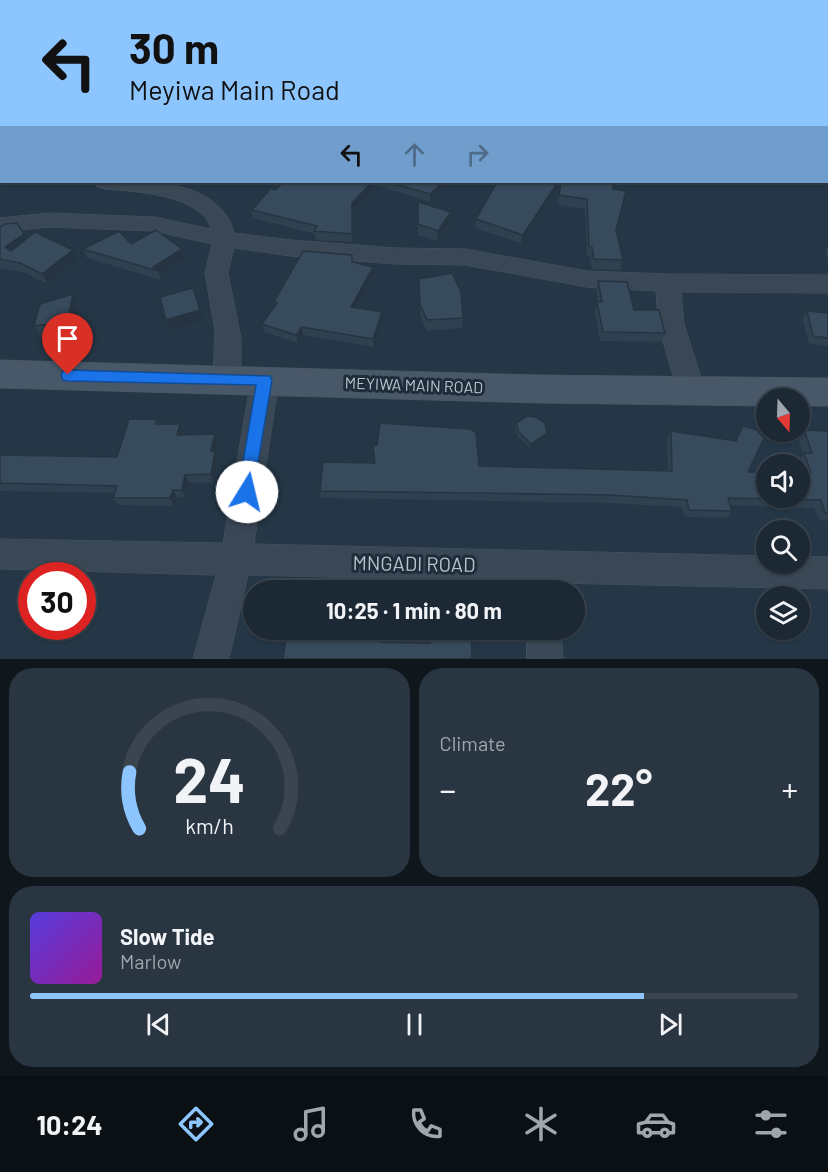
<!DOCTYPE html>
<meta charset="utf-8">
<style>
body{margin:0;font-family:Barlow,sans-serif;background:#293541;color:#f1f3f6;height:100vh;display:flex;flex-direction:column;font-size:22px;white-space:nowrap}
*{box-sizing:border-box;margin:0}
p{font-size:20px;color:#a0a6ad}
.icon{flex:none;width:33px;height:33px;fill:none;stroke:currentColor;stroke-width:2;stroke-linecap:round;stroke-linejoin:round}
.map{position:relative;height:659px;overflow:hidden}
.side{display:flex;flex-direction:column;gap:9px;padding:9px;background:#0f171d;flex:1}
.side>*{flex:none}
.top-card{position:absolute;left:0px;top:0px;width:828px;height:183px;box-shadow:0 2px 4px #0004,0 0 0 2px #3a4550;background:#8dc5ff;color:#111;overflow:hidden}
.needle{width:39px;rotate:161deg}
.fabs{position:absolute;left:756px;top:388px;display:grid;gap:12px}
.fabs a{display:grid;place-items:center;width:54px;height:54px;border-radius:50%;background:#1c2935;box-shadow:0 2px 4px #0004,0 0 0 2px #3a4550;font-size:30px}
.speed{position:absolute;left:18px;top:562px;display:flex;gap:12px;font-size:30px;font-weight:700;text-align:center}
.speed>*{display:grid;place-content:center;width:78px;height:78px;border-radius:50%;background:#1c2935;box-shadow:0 2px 4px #0004,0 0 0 2px #3a4550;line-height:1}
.speed .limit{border:9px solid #d22;background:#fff;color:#111}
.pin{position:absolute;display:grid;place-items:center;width:51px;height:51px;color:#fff;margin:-62px -26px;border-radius:50% 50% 50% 0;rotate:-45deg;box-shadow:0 0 6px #0007}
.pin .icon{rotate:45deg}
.me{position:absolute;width:66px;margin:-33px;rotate:9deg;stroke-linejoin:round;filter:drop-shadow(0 0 4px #0008)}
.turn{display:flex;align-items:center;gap:21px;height:126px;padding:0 30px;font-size:27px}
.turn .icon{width:78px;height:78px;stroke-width:2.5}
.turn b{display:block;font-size:42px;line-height:51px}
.lanes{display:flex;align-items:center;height:57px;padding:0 30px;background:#0003;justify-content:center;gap:30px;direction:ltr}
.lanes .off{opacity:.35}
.big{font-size:45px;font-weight:700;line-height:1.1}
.side .tile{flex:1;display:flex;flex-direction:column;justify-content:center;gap:9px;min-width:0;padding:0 21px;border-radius:24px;background:#293541}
.side .dial{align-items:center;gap:0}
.dial svg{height:156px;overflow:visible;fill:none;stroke:#3a4550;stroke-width:7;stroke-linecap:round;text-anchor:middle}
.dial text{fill:#f1f3f6;stroke:none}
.song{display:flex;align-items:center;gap:18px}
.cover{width:72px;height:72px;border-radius:9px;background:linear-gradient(135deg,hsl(250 70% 55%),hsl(300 70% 35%))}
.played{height:6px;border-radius:3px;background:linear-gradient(90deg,#8dc5ff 80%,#3a4550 80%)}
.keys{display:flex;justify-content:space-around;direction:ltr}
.heat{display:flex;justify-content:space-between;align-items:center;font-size:33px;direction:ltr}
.side .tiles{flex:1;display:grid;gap:9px;grid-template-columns:1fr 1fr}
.tile:last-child{grid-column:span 2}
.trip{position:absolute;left:243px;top:580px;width:342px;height:60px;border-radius:30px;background:#1c2935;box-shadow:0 2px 4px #0004,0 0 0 2px #3a4550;font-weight:700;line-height:60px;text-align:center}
.menu{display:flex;height:96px;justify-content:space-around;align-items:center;background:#0b1015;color:#a0a6ad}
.menu .icon{width:42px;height:42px}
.menu .active{color:#8dc5ff}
.menu b{font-size:27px;color:#f1f3f6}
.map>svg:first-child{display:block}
</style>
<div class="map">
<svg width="828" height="659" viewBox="0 0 828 659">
<rect width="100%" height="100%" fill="#253747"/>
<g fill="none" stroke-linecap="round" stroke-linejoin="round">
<!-- river -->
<g fill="#162f46" fill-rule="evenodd">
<path d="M698,0h42l1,2h-42z"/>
<rect x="826" y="3" width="2" height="18"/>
</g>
<!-- street casing -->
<g stroke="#475462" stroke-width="1">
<g id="street">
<path d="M94,182c44,-5 127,-3 140,51l57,7 104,8 70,1 122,22 81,3 160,1v18l-147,-1 3,32 21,66 -4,8 -10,3 -10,-3 -4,-8 -19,-66 -2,-33 -69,-4 -122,-22 -70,-1 -104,-8 -57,-8 -6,25 13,65v41l-4,8 -10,3 -10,-3 -4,-8 2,-48 -10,-58 7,-29 -58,-13 -105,-4 -49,5v-14l49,-5 105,4 57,12c-8,-34 -78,-38 -106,-40l-7,-2z"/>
<path d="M265,369l10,3 4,8 -25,164 512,12v8h34v-8l28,1v32l-271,-6 1,8h-34v-9l-276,-7 -19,84h-36l23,-84 -216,-6v-30l223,4 28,-163 4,-8z"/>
<path d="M527,630h34l2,29h-36z"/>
</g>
</g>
<!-- secondary casing -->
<g stroke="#475462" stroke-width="1">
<path id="secondary" d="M0,360l538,15 290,3v28h-28v-7h-34v7l-228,-3 -538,-15z"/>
</g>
<!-- street -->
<use href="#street" fill="#3a4856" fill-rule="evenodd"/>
<!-- secondary -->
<use href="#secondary" fill="#485869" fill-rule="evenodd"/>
</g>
<!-- wall -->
<g fill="#2f4050">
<path d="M284,182h166l-20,20 -58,-18v7l-20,21v30l-36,-2 -1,-6 -62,-16 -1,-8z"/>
<path d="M561,182l52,7 3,41 7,30 -3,10 -28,-1 -3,-13h-2l-2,-47 -27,-4z"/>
<path d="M557,189l-36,54 -46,-15 1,-9z"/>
<path d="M418,202l33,10 -1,10 -13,19 -19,-6z"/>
<path d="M0,227l27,12 51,21 -30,24 -23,-11 -25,-5z"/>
<path d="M131,244l51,5 3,9 -26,16 2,6 -74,-22 -4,-9z"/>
<path d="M828,247v12l-3,-6z"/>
<path d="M352,262l21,5 1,8 -18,33 26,4 1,8 -9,27 -71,-12 -5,8 -34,-11 -2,-8 13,-18 -1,-4z"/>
<path d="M419,279l44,39 -1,10 -36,3 -6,-17z"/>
<path d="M598,281l36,29 31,23 -4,9 -61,-1 -5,-30 3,-9 -2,-12z"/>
<path d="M73,294l5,10 -5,24 -9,5 -24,3 -6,-10z"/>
<path d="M807,311l21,2v33l-19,-2 -7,-26z"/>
<path d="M157,419l2,5 24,8v3l32,-1 3,8 -2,11 2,6 -4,23 -25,1 -3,15 -9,-1 -3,9 -56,-1 -5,-7 2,-5 -115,-2v-36l117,2z"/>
<path d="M516,423l31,10 -1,5 -16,10 -12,-11 -3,-9z"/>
<path d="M743,426l5,46 54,1 -4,-12 5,-7 -5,-16 6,-8 24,1v90l-9,-1 -5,-12 -84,-3 2,6 -5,7 -42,-1 -3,-10 -74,-4 -287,-5 -1,-7 55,-28 293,8 -1,-32 4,-8 64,10z"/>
</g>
<!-- shaded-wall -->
<g fill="#263441">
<path d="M372,182v9l-20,21v30v-39z"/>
<path d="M443,182h7l-20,20v-8z"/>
<path d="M558,182l-1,7 -36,54 2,-8z"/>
<path d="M451,212l-1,10 -13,19 1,-10z"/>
<path d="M24,234l5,10 -19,13 -5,-10z"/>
<path d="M182,249l3,9 -26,16 -1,-3 -5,-4z"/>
<path d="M73,250l5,10 -30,24 -6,-10z"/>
<path d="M373,267l1,8 -22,40 -1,-8z"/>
<path d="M193,288l11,32 -34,10 -4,-10z"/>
<path d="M73,294l5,10 -5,24 -9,5 -5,-10z"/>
<path d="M382,312l1,8 -9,27 -1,-8z"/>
<path d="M302,327l1,8 -5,8 -2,-8z"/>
<path d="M180,424l3,8 -2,11 -4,-8z"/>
<path d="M547,433l-1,5 -16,10 1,-4z"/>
<path d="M215,434l3,8 -2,11 2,6 -4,23 -3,-8v-23z"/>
<path d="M185,475l4,8 -3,15 -4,-8z"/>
<path d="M173,490l4,7 -3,9 -4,-8z"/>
</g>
<!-- building -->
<g fill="#374b5d" stroke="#263441" stroke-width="1.5">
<path d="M284,182h88l-20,21v31l-38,-3 3,-5 -65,-16 19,-22 4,2z"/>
<path d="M387,182h56l-13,12z"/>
<path d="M497,182h61l-35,53 -47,-16z"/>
<path d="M561,182h44l8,1v6l13,2 -10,39 7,30 -29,-1 -2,-12 -3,-1 -2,-47 -28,-4z"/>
<path d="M418,202l33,10 -13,19 -20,-7z"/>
<path d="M17,223l7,11 -19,13 6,4 24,-19 38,18 -31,24 -22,-11 -20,-4v-32l5,-3z"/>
<path d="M156,230l26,19 -29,18 5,4 -75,-22 36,-18 12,13z"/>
<path d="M303,251l49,4v7l21,5 -22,40 31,5 -9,27 -71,-12 -6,8 -34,-11 15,-21 -3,-1z"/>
<path d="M452,273l9,19 2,26 -36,2 -7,-16 -1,-25z"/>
<path d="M598,281l29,1 7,28h25l6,23 -62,-1 -6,-30h5z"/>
<path d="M193,288l7,22 -34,10 -6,-23z"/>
<path d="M73,294l-5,24 -9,5 -25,3 6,-22z"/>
<path d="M807,311l21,2v25l-15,-2z"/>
<path d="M527,416l9,1 9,6 2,10 -16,11 -12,-12 -3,-9z"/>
<path d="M129,419h28l-2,5h25l-3,11 38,-1 -4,17h4l-4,23 -26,1 -3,15h-9l-3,8h-57l4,-12 -117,-3v-28l117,2z"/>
<path d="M380,423l90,6 6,4 3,33 193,5 -1,-40 65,10 7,-15 14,4 7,8 -16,34h18v26h34v-25h11l-7,-20h8l-8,-23 24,1v82h-3l-4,-13 -93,-2 4,13 -43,-1 -2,-10 -76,-5 -291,-4 3,-29 52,1 -2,-17 4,-1z"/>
<path d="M379,588v3h-31v-2z"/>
<path d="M348,630h32v12l50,1v-6h10v-7h31l1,29h-189l4,-26h61z"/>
</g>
<!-- route -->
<path fill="#1a73e8" stroke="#114b97" stroke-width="1.5" d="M68,370l202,6 2,4 -20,117 -5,2 -6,-2 -3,-5 18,-107 -188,-4 -5,-1 -2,-5 2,-4z"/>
<g text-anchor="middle" stroke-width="6" stroke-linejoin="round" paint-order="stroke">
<!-- street labels -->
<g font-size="16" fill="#b8c3cf" stroke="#1f2d3b">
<text transform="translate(414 385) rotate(2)" y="6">MEYIWA MAIN ROAD</text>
</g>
<!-- near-street labels -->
<g font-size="20" fill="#b8c3cf" stroke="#1f2d3b">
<text transform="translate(414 564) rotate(1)" y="7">MNGADI ROAD</text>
</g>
</g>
</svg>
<div class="fabs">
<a><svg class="needle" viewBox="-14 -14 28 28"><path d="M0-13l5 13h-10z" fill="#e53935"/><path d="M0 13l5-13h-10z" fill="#a0a6ad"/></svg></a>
<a><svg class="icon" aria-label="sound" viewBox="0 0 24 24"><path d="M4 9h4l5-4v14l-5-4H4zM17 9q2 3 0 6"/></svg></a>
<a><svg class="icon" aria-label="search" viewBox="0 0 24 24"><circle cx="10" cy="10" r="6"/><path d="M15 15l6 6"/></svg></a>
<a><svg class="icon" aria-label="layers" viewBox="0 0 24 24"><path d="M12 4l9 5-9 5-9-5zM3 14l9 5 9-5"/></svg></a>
</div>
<div class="speed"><div class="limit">30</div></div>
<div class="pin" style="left:68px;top:375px;background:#d93025"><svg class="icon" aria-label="arrive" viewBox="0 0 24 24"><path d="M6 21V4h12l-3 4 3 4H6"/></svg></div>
<svg class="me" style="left:247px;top:492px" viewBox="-20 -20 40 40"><circle r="19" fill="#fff"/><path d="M0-13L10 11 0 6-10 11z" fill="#1a73e8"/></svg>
<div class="trip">10:25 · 1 min · 80 m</div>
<div class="top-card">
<div class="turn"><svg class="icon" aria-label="left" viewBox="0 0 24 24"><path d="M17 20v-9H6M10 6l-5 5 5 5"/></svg><div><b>30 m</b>Meyiwa Main Road</div></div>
<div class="lanes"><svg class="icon" aria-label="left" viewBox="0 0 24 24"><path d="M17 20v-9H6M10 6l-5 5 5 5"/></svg><svg class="icon off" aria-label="ahead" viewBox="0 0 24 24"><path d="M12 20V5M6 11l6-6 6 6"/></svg><svg class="icon off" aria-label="right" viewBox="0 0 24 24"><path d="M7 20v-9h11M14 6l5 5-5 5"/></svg></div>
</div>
</div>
<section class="side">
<div class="tiles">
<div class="tile dial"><svg viewBox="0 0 100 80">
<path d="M14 69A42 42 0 1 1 86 69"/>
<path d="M14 69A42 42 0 0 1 9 40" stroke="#8dc5ff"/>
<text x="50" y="56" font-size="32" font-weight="700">24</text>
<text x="50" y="72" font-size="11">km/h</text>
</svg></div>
<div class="tile"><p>Climate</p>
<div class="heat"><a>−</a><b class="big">22°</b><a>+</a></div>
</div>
<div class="tile">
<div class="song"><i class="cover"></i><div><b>Slow Tide</b><p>Marlow</p></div></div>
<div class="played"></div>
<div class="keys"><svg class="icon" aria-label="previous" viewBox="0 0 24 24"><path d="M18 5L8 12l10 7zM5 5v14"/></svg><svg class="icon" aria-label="pause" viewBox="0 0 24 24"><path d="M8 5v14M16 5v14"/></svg><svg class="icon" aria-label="next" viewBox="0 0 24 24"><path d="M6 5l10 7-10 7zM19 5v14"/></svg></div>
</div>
</div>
</section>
<nav class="menu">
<b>10:24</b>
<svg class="icon active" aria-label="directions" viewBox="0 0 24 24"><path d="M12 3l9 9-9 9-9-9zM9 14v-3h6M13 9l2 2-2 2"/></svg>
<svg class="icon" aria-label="music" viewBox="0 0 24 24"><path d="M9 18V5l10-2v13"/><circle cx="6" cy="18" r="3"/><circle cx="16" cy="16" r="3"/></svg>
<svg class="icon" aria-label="phone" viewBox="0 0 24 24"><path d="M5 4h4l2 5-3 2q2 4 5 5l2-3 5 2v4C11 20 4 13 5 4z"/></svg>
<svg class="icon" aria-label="climate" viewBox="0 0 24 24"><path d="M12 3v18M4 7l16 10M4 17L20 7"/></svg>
<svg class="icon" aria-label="car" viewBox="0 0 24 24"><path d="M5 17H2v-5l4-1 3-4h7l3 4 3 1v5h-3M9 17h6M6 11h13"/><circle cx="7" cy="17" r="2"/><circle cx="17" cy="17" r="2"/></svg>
<svg class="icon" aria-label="filters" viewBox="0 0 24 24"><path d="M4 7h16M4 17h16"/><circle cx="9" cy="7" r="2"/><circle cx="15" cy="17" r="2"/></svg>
</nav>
